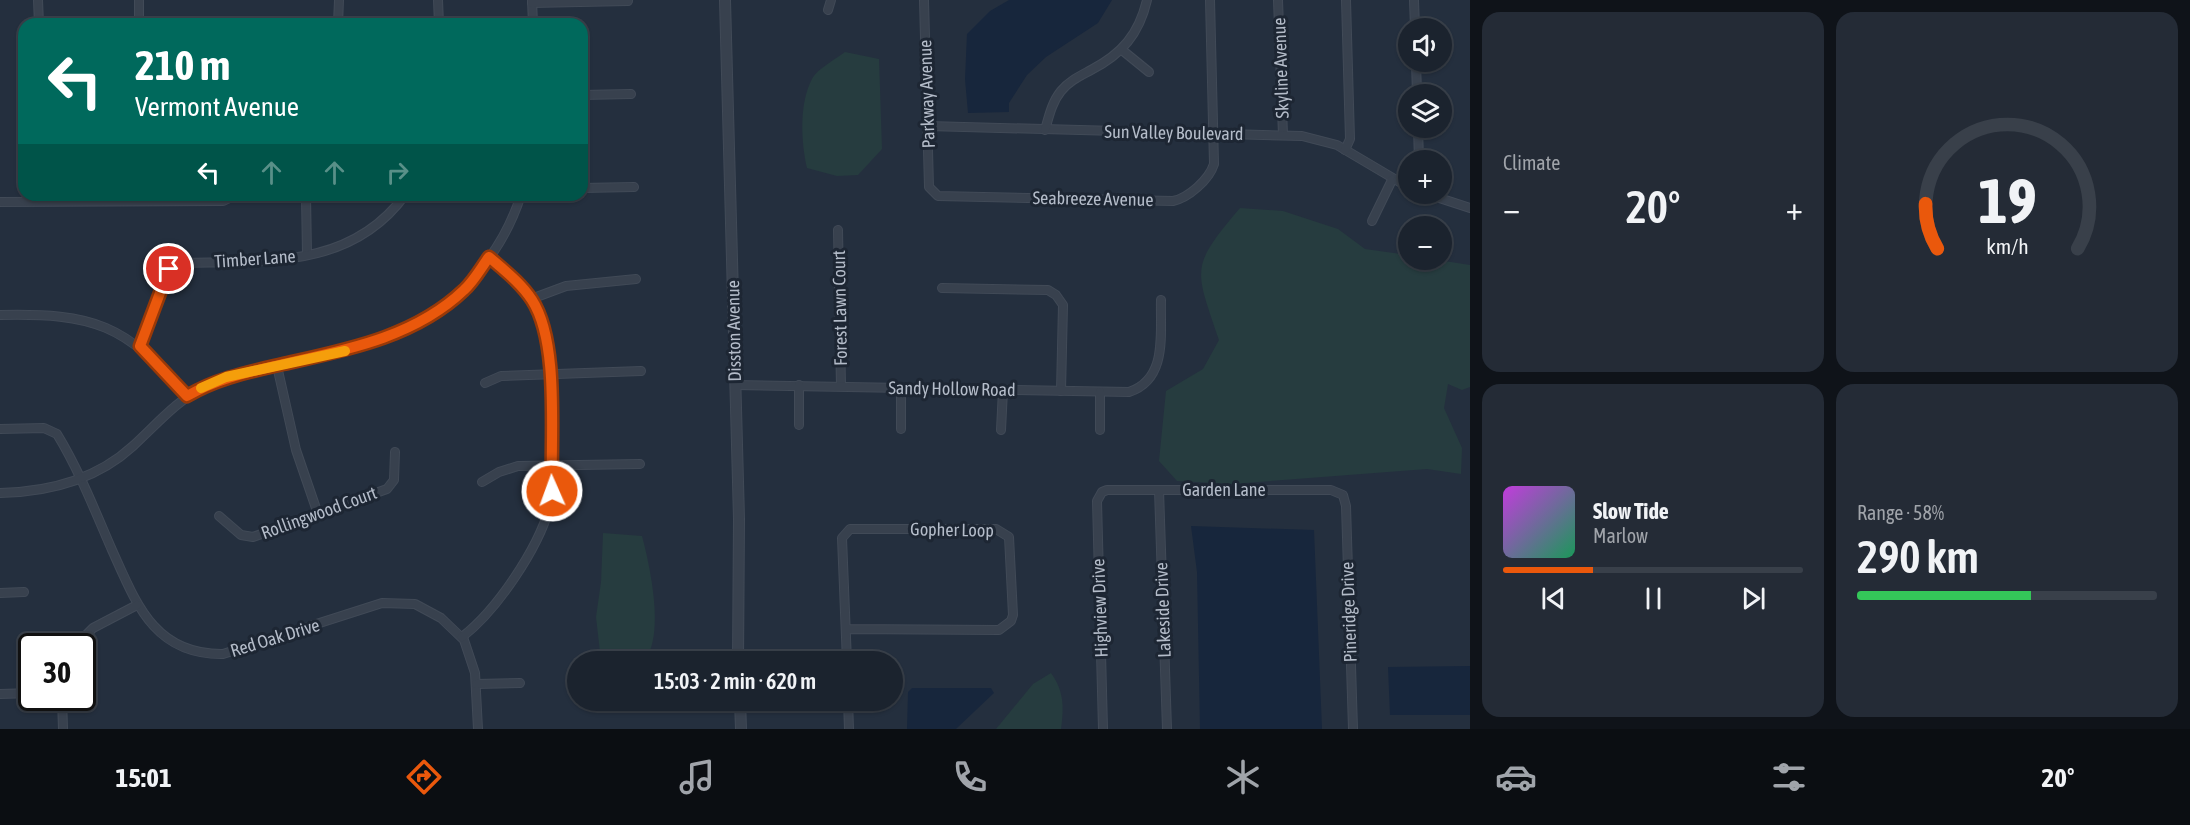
<!DOCTYPE html>
<meta charset="utf-8">
<style>
body{margin:0;font-family:"Asap Condensed",sans-serif;background:#242b36;color:#f1f3f6;height:100vh;display:flex;flex-direction:column;font-size:22px;white-space:nowrap}
*{box-sizing:border-box;margin:0}
p{font-size:20px;color:#a0a4aa}
.icon{flex:none;width:33px;height:33px;fill:none;stroke:currentColor;stroke-width:2;stroke-linecap:round;stroke-linejoin:round}
.map{position:relative;flex:1;overflow:hidden}
.side{display:flex;flex-direction:column;gap:12px;padding:12px;background:#0f1319;width:720px}
.side>*{flex:none}
.hud{position:absolute;left:18px;top:18px;width:570px;height:183px;border-radius:18px;box-shadow:0 2px 4px #0004,0 0 0 2px #39404a;background:#00695c;color:#fff;overflow:hidden}
.tools{position:absolute;left:1398px;top:18px;display:grid;gap:12px}
.tools a{display:grid;place-items:center;width:54px;height:54px;border-radius:50%;background:#1b232e;box-shadow:0 2px 4px #0004,0 0 0 2px #39404a;font-size:30px}
.speed{position:absolute;left:18px;top:633px;display:flex;gap:12px;font-size:30px;font-weight:700;text-align:center}
.speed>*{display:grid;place-content:center;width:78px;height:78px;border-radius:50%;background:#1b232e;box-shadow:0 2px 4px #0004,0 0 0 2px #39404a;line-height:1}
.speed .limit{border:3px solid #111;border-radius:9px;background:#fff;color:#111}
.pin{position:absolute;display:grid;place-items:center;width:51px;height:51px;color:#fff;margin:-26px;border:3px solid #fff;border-radius:50%;box-shadow:0 2px 6px #0007}
.me{position:absolute;width:66px;margin:-33px;rotate:358deg;stroke-linejoin:round;filter:drop-shadow(0 0 4px #0008)}
.turn{display:flex;align-items:center;gap:21px;height:126px;padding:0 18px;font-size:27px}
.turn .icon{width:78px;height:78px;stroke-width:2.5}
.turn b{display:block;font-size:42px;line-height:51px}
.lanes{display:flex;align-items:center;height:57px;padding:0 18px;background:#0003;justify-content:center;gap:30px;direction:ltr}
.lanes .off{opacity:.35}
.big{font-size:45px;font-weight:600;line-height:1.1}
.side .card{flex:1;display:flex;flex-direction:column;justify-content:center;gap:9px;min-width:0;padding:0 21px;border-radius:18px;background:#242b36}
.side .dial{align-items:center;gap:0}
.dial svg{height:156px;overflow:visible;fill:none;stroke:#39404a;stroke-width:7;stroke-linecap:round;text-anchor:middle}
.dial text{fill:#f1f3f6;stroke:none}
.song{display:flex;align-items:center;gap:18px}
.cover{width:72px;height:72px;border-radius:9px;background:linear-gradient(135deg,hsl(290 70% 55%),hsl(150 70% 35%))}
.played{height:6px;border-radius:3px;background:linear-gradient(90deg,#ea580c 30%,#39404a 30%)}
.keys{display:flex;justify-content:space-around;direction:ltr}
.heat{display:flex;justify-content:space-between;align-items:center;font-size:33px;direction:ltr}
.charge{height:9px;border-radius:4px;background:linear-gradient(90deg,#34c759 58%,#39404a 0)}
.side .tiles{flex:1;display:grid;gap:12px;grid-template-columns:repeat(2,1fr)}
.trip{position:absolute;left:567px;top:651px;width:336px;height:60px;border-radius:30px;background:#1b232e;box-shadow:0 2px 4px #0004,0 0 0 2px #39404a;font-weight:600;line-height:60px;text-align:center}
.dock{display:flex;height:96px;justify-content:space-around;align-items:center;background:#0b0e12;color:#a0a4aa}
.dock .icon{width:42px;height:42px}
.dock .active{color:#ea580c}
.dock b{font-size:27px;color:#f1f3f6}
main{display:flex;flex:1;min-height:0}
.map>svg:first-child{display:block}
</style>
<main>
<div class="map">
<svg width="1470" height="729" viewBox="0 0 1470 729">
<rect width="100%" height="100%" fill="#242f3e"/>
<!-- green -->
<g fill="#263c3f">
<path d="M845,52l34,7 3,90 -24,26 -21,1 -30,-8c-6,-26 -8,-65 5,-89 5,-10 24,-20 33,-27z"/>
<path d="M1240,208l43,3 55,18 27,20 43,6v5h30l32,5v122l-8,3 -14,-6 -4,24 18,40 -1,26 -34,-5 -195,15 -55,-3 -18,-20 7,-70 37,-22 16,-29c-24,-72 -30,-72 21,-132z"/>
<path d="M603,533l39,3c8,30 23,98 3,124l-44,1 -5,-44 5,-35z"/>
<path d="M1051,673c13,18 13,34 10,56h-65l37,-45z"/>
</g>
<!-- water -->
<g fill="#17263c">
<path d="M1009,0h103l-14,23 -52,34 -19,18 -18,28v9l-41,1 -3,-34 2,-45 23,-23z"/>
<path d="M1191,526l123,4 8,199h-122l-3,-157z"/>
<path d="M1470,666v49h-80l-2,-48z"/>
<path d="M912,688h79l3,5 -38,36h-49l1,-37z"/>
</g>
<g fill="none" stroke-linecap="round" stroke-linejoin="round">
<!-- minor casing -->
<g stroke="#414a57" stroke-width="10">
<g id="minor">
<path d="M38,0l1,24"/>
<path d="M139,0v24"/>
<path d="M438,0l1,24"/>
<path d="M532,0l1,24"/>
<path d="M924,0l5,187 9,9 235,5c15,-3 36,-21 41,-37l-4,-164"/>
<path d="M1278,0l5,135"/>
<path d="M1414,0l1,28"/>
<path d="M532,3l96,-2"/>
<path d="M828,10l3,-10"/>
<path d="M338,24l1,-24"/>
<path d="M1122,50l27,22"/>
<path d="M1416,62l1,32"/>
<path d="M582,95l49,-1"/>
<path d="M928,126l374,10 35,9 71,42"/>
<path d="M1418,128l1,32"/>
<path d="M1045,130c4,-14 7,-28 16,-39 8,-10 19,-15 30,-21 31,-16 48,-36 56,-70"/>
<path d="M1345,150l5,-11 -4,-139"/>
<path d="M582,188l52,-1"/>
<path d="M1427,194l43,14"/>
<path d="M306,195l1,60"/>
<path d="M0,202l223,-1 13,-6"/>
<path d="M1372,221l20,-41"/>
<path d="M838,230l3,156"/>
<path d="M942,288l106,2 8,5 7,10 -2,86"/>
<path d="M531,299l35,-13 70,-7"/>
<path d="M0,315c94,-2 125,9 187,81"/>
<path d="M140,346l25,-71 6,-8 12,-4c82,-2 168,6 222,-68"/>
<path d="M277,366l19,84 22,64"/>
<path d="M485,383l16,-7 140,-5"/>
<path d="M735,385l394,7c39,-13 31,-58 32,-92"/>
<path d="M799,385v40"/>
<path d="M0,429l44,-1 13,6c22,36 38,77 55,116 24,53 42,105 111,104l159,-51 33,1 26,14 23,22 11,33 3,56"/>
<path d="M901,429v-41"/>
<path d="M1001,430l2,-40"/>
<path d="M1100,430v-38"/>
<path d="M482,482l17,-10 19,-6 122,-2"/>
<path d="M1159,490l8,239"/>
<path d="M0,493c49,-1 96,-13 133,-47 24,-22 44,-46 74,-61 29,-14 64,-18 96,-25 19,-4 39,-7 57,-13 77,-24 136,-75 161,-152"/>
<path d="M219,516l22,19 12,2 134,-48 7,-9 1,-28"/>
<path d="M0,593l24,-1"/>
<path d="M846,629l153,1 12,-9 2,-6 -4,-78 -13,-8h-146l-8,9 5,124"/>
<path d="M462,637c35,-27 76,-88 88,-131 5,-17 1,-37 1,-55 -1,-47 6,-104 -18,-148 -9,-18 -29,-32 -44,-46"/>
<path d="M75,646l18,-18 44,-23"/>
<path d="M476,684l44,-1"/>
<path d="M0,694l32,-1"/>
<path d="M62,698l1,31"/>
<path d="M848,700l1,29"/>
<path d="M1103,729l-6,-228 5,-9 5,-2h224l12,5 3,11 7,223"/>
</g>
</g>
<!-- tertiary casing -->
<g stroke="#414a57" stroke-width="12">
<g id="tertiary">
<path d="M725,0l14,519 -1,143"/>
<path d="M740,700l1,29"/>
</g>
</g>
<!-- minor -->
<use href="#minor" stroke="#38414e" stroke-width="8"/>
<!-- tertiary -->
<use href="#tertiary" stroke="#38414e" stroke-width="10"/>
</g>
<g fill="none" stroke-linecap="round" stroke-linejoin="round">
<!-- route casing -->
<g stroke="#983908" stroke-width="15">
<path id="route" d="M169,269l-29,77 47,50c31,-18 62,-24 96,-32 63,-14 132,-27 181,-74 10,-9 17,-22 25,-33 15,13 32,26 43,43 28,43 18,139 20,191"/>
</g>
<!-- route -->
<use href="#route" stroke="#ea580c" stroke-width="10"/>
<!-- slow -->
<path stroke="#f59e0b" stroke-width="10" d="M201,388l25,-11 119,-26"/>
</g>
<g text-anchor="middle" stroke-width="6" stroke-linejoin="round" paint-order="stroke">
<!-- street labels -->
<g font-size="18" fill="#b4bcc9" stroke="#1d2633">
<text transform="translate(1281 68) rotate(-92)" y="6">Skyline Avenue</text>
<text transform="translate(927 94) rotate(-92)" y="6">Parkway Avenue</text>
<text transform="translate(1174 133) rotate(1)" y="6">Sun Valley Boulevard</text>
<text transform="translate(1093 199) rotate(1)" y="6">Seabreeze Avenue</text>
<text transform="translate(255 259) rotate(-4)" y="6">Timber Lane</text>
<text transform="translate(840 308) rotate(-91)" y="6">Forest Lawn Court</text>
<text transform="translate(734 331) rotate(-91)" y="6">Disston Avenue</text>
<text transform="translate(952 389) rotate(1)" y="6">Sandy Hollow Road</text>
<text x="1224" y="496">Garden Lane</text>
<text transform="translate(319 513) rotate(-20)" y="6">Rollingwood Court</text>
<text transform="translate(952 530) rotate(1)" y="6">Gopher Loop</text>
<text transform="translate(1100 608) rotate(-92)" y="6">Highview Drive</text>
<text transform="translate(1163 610) rotate(-92)" y="6">Lakeside Drive</text>
<text transform="translate(1349 612) rotate(-92)" y="6">Pineridge Drive</text>
<text transform="translate(275 638) rotate(-17)" y="6">Red Oak Drive</text>
</g>
</g>
</svg>
<div class="tools">
<a><svg class="icon" aria-label="sound" viewBox="0 0 24 24"><path d="M4 9h4l5-4v14l-5-4H4zM17 9q2 3 0 6"/></svg></a>
<a><svg class="icon" aria-label="layers" viewBox="0 0 24 24"><path d="M12 4l9 5-9 5-9-5zM3 14l9 5 9-5"/></svg></a>
<a>+</a>
<a>−</a>
</div>
<div class="speed"><div class="limit">30</div></div>
<div class="pin" style="left:169px;top:269px;background:#d93025"><svg class="icon" aria-label="arrive" viewBox="0 0 24 24"><path d="M6 21V4h12l-3 4 3 4H6"/></svg></div>
<svg class="me" style="left:552px;top:491px" viewBox="-20 -20 40 40"><circle r="17" fill="#ea580c" stroke="#fff" stroke-width="3"/><path d="M0-11L8 9 0 5-8 9z" fill="#fff"/></svg>
<div class="trip">15:03 · 2 min · 620 m</div>
<div class="hud">
<div class="turn"><svg class="icon" aria-label="left" viewBox="0 0 24 24"><path d="M17 20v-9H6M10 6l-5 5 5 5"/></svg><div><b>210 m</b>Vermont Avenue</div></div>
<div class="lanes"><svg class="icon" aria-label="left" viewBox="0 0 24 24"><path d="M17 20v-9H6M10 6l-5 5 5 5"/></svg><svg class="icon off" aria-label="ahead" viewBox="0 0 24 24"><path d="M12 20V5M6 11l6-6 6 6"/></svg><svg class="icon off" aria-label="ahead" viewBox="0 0 24 24"><path d="M12 20V5M6 11l6-6 6 6"/></svg><svg class="icon off" aria-label="right" viewBox="0 0 24 24"><path d="M7 20v-9h11M14 6l5 5-5 5"/></svg></div>
</div>
</div>
<section class="side">
<div class="tiles">
<div class="card"><p>Climate</p>
<div class="heat"><a>−</a><b class="big">20°</b><a>+</a></div>
</div>
<div class="card dial"><svg viewBox="0 0 100 80">
<path d="M14 69A42 42 0 1 1 86 69"/>
<path d="M14 69A42 42 0 0 1 8 46" stroke="#ea580c"/>
<text x="50" y="56" font-size="32" font-weight="700">19</text>
<text x="50" y="72" font-size="11">km/h</text>
</svg></div>
<div class="card">
<div class="song"><i class="cover"></i><div><b>Slow Tide</b><p>Marlow</p></div></div>
<div class="played"></div>
<div class="keys"><svg class="icon" aria-label="previous" viewBox="0 0 24 24"><path d="M18 5L8 12l10 7zM5 5v14"/></svg><svg class="icon" aria-label="pause" viewBox="0 0 24 24"><path d="M8 5v14M16 5v14"/></svg><svg class="icon" aria-label="next" viewBox="0 0 24 24"><path d="M6 5l10 7-10 7zM19 5v14"/></svg></div>
</div>
<div class="card"><p>Range · 58%</p><b class="big">290 km</b><div class="charge"></div></div>
</div>
</section>
</main>
<nav class="dock">
<b>15:01</b>
<svg class="icon active" aria-label="directions" viewBox="0 0 24 24"><path d="M12 3l9 9-9 9-9-9zM9 14v-3h6M13 9l2 2-2 2"/></svg>
<svg class="icon" aria-label="music" viewBox="0 0 24 24"><path d="M9 18V5l10-2v13"/><circle cx="6" cy="18" r="3"/><circle cx="16" cy="16" r="3"/></svg>
<svg class="icon" aria-label="phone" viewBox="0 0 24 24"><path d="M5 4h4l2 5-3 2q2 4 5 5l2-3 5 2v4C11 20 4 13 5 4z"/></svg>
<svg class="icon" aria-label="climate" viewBox="0 0 24 24"><path d="M12 3v18M4 7l16 10M4 17L20 7"/></svg>
<svg class="icon" aria-label="car" viewBox="0 0 24 24"><path d="M5 17H2v-5l4-1 3-4h7l3 4 3 1v5h-3M9 17h6M6 11h13"/><circle cx="7" cy="17" r="2"/><circle cx="17" cy="17" r="2"/></svg>
<svg class="icon" aria-label="filters" viewBox="0 0 24 24"><path d="M4 7h16M4 17h16"/><circle cx="9" cy="7" r="2"/><circle cx="15" cy="17" r="2"/></svg>
<b>20°</b>
</nav>
